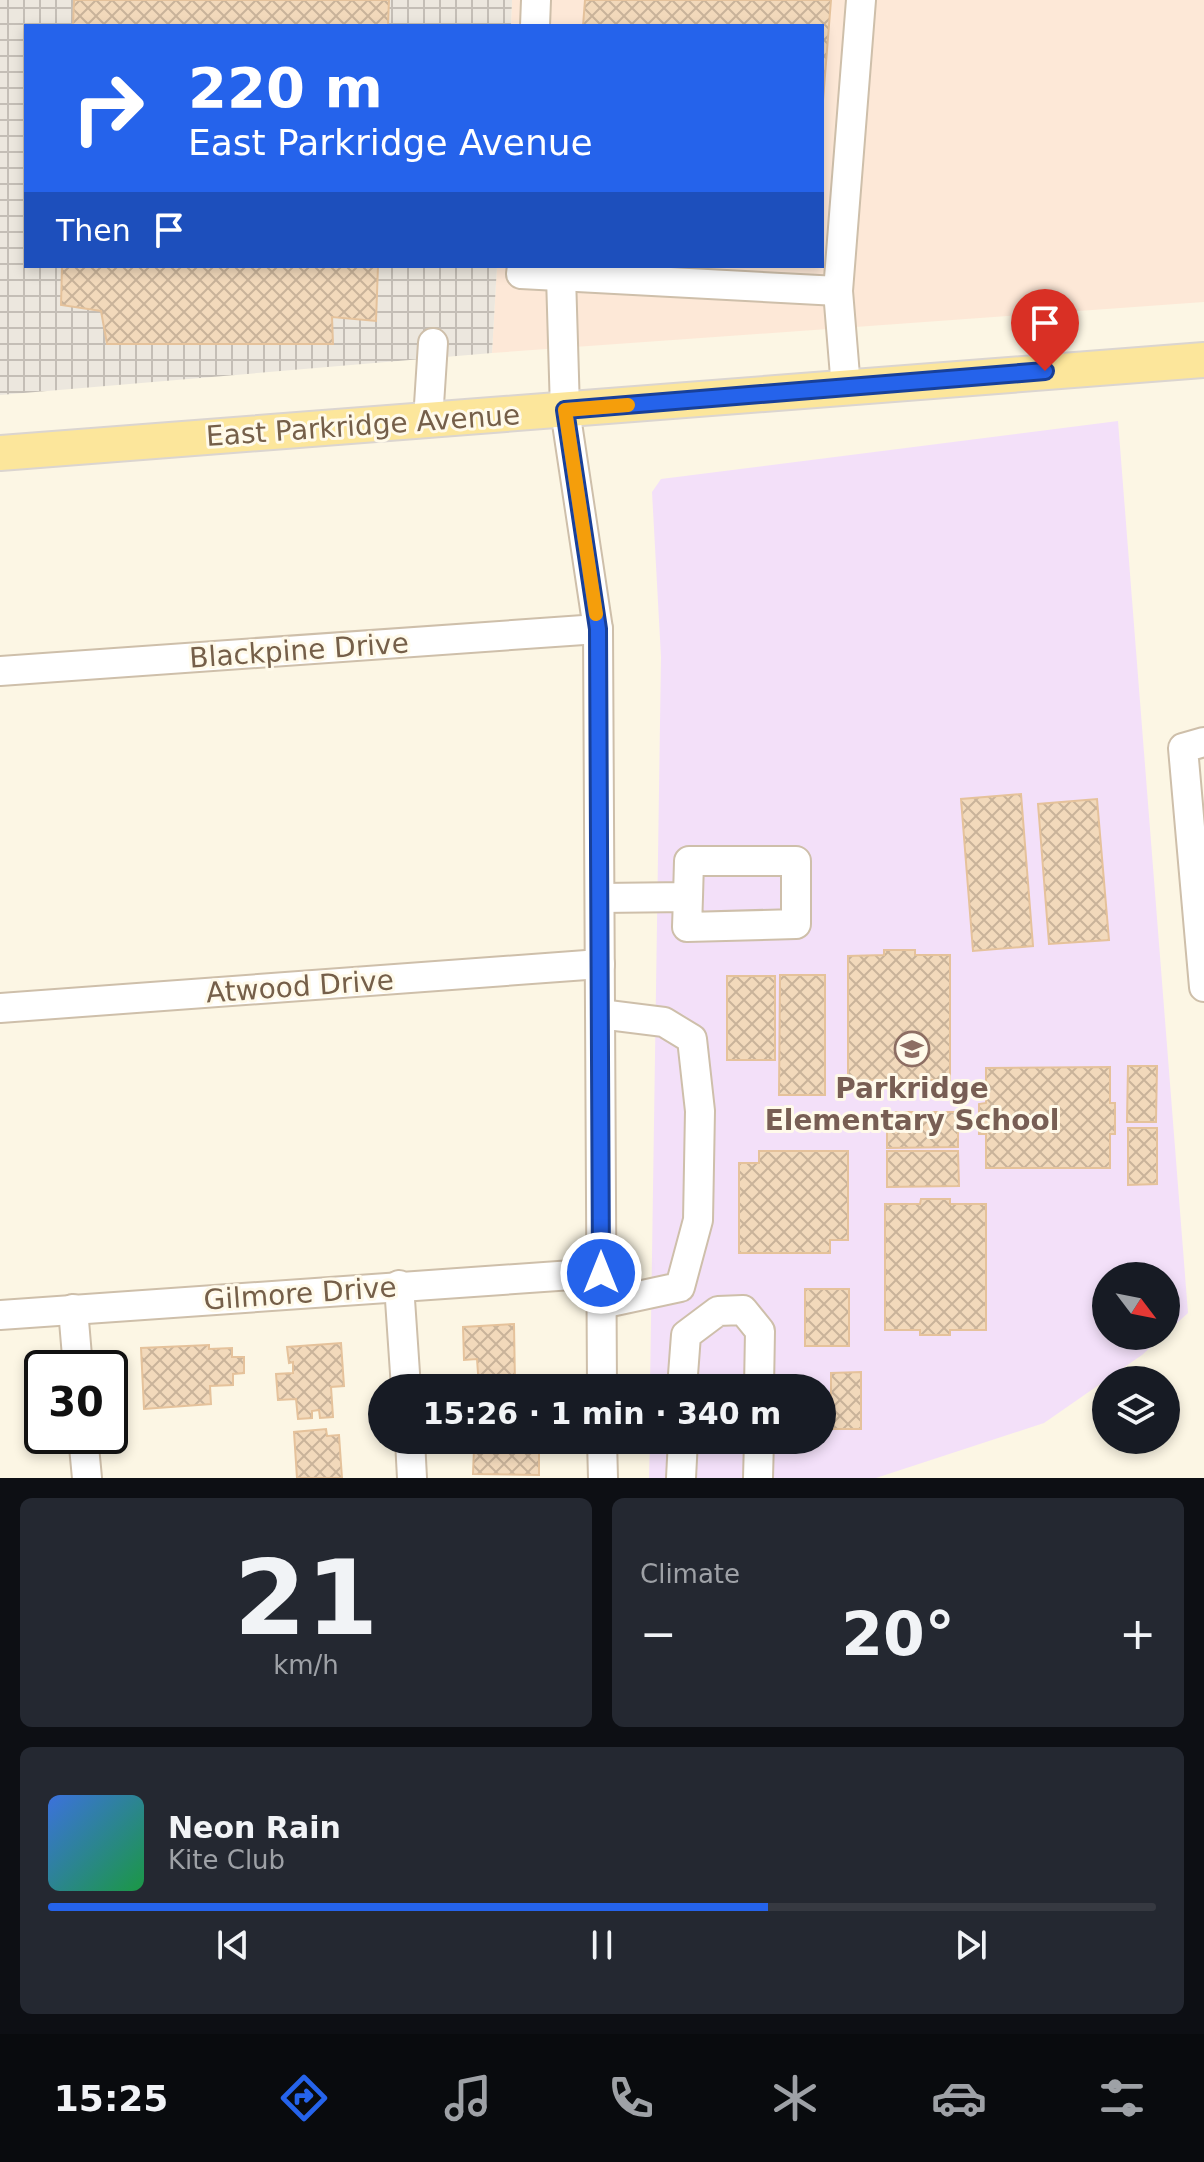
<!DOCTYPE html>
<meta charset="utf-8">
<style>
body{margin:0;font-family:"DejaVu Sans",sans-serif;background:#242831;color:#f1f3f6;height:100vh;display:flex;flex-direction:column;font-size:30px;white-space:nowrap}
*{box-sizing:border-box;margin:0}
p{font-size:26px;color:#9ea1a6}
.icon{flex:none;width:44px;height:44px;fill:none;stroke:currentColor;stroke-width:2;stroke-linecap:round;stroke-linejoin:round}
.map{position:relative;height:1478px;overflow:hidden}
.drawer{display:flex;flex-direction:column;gap:20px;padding:20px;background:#0d0f14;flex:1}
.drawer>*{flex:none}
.banner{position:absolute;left:24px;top:24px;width:800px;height:244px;border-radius:0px;box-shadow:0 4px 12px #0003;background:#2563eb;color:#fff;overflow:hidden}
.needle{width:52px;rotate:122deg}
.controls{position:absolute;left:1092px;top:1262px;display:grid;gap:16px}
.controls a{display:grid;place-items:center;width:88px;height:88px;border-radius:50%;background:#171b24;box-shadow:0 4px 12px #0003;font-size:40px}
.speed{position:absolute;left:24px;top:1350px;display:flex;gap:16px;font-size:40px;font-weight:700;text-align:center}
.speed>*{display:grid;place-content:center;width:104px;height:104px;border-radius:50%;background:#171b24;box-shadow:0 4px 12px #0003;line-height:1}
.speed .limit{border:4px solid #111;border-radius:12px;background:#fff;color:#111}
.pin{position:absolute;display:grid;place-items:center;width:68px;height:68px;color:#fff;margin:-82px -34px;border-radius:50% 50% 50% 0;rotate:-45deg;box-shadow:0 0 8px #0007}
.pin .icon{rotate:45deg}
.me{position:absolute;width:88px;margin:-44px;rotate:0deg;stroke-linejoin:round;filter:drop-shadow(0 0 6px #0008)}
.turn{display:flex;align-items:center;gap:28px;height:168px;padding:0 32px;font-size:36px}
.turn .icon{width:104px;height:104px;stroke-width:2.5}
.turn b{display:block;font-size:56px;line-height:68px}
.then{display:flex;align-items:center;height:76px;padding:0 32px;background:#0003;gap:16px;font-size:30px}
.big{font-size:60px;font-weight:800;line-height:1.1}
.drawer .card{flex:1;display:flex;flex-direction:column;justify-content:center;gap:12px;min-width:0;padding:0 28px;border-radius:12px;background:#242831}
.drawer .dial{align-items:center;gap:0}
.dial b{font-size:104px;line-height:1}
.song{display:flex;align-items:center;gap:24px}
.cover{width:96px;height:96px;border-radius:12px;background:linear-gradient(135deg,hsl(220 70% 55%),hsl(140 70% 35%))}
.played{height:8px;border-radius:4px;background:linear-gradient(90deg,#2563eb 65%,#363941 65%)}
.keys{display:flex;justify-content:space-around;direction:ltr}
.heat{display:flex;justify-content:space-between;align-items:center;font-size:44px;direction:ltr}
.drawer .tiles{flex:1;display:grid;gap:20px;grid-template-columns:1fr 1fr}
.card:last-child{grid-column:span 2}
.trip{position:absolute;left:368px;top:1374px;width:468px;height:80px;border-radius:40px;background:#171b24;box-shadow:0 4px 12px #0003;font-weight:800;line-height:80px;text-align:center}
.menu{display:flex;height:128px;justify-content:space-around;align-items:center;background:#090b0e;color:#9ea1a6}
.menu .icon{width:56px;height:56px}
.menu .on{color:#2563eb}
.menu b{font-size:36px;color:#f1f3f6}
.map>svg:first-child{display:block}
</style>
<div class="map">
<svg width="1204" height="1478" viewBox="0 0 1204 1478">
<defs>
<pattern id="industrial-grid" width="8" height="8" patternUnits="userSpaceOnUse" patternTransform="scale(2)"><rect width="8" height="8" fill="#ece7de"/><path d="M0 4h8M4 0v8" fill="none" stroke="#c4beb6"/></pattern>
<pattern id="building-cross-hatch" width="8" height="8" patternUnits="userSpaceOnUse" patternTransform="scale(2)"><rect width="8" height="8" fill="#f2d9bb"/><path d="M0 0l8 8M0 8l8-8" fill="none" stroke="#c9b39a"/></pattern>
</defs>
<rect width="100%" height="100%" fill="#fcf6e4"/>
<!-- commercial -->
<path fill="#fde8d7" d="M512,0h692v302l-712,51 5,-87h325v-240h-311z"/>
<!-- industrial -->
<path fill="url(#industrial-grid)" d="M0,0h512l-1,26h-485v240h471l-5,87 -492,42z"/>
<!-- education -->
<path fill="#f3e0f9" d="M1118,421l70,892 -22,20v-57h-60v60h57l-21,19 -98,68 -168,55h-227l1,-38h172v-52h-172l11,-731 -9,-165 9,-13z"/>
<!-- building -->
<g fill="url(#building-cross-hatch)" stroke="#e5c29b" stroke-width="2">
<path d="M74,0h315l-1,26h-315z"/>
<path d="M585,0h246l-9,113v-87h-239z"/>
<path d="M62,266h316l-2,55 -44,-4 1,27h-226l-6,-33 -40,-6z"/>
<path d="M1021,794l12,152 -60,5 -12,-152z"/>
<path d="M1097,799l12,141 -60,4 -11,-140z"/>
<path d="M884,950h31v5h35v125h-36v6h-30l-1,-6 -35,1v-125l36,-1z"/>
<path d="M780,975h45v120h-46z"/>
<rect x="727" y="976" width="48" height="84"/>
<path d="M1128,1066h29l-1,56h-29z"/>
<path d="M1110,1067v36h5v31h-5v34h-124v-34h-7v-30l7,-1v-35z"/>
<path d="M887,1112h71v35l-71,1z"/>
<path d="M1128,1128h29v56l-29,1z"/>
<path d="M759,1151h89v89h-18v13h-91v-90h20z"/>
<path d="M887,1151h71l1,35 -72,1z"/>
<path d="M921,1199h29v5h36v126h-36v5h-30v-5h-35v-126h35z"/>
<rect x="805" y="1289" width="44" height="57"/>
<path d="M514,1324l1,61 -36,2 -2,-28 -13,1 -1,-33z"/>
<path d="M341,1343l3,43 -13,1 2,30 -13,1 -1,-8 -7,1v7l-14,1 -2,-20 -18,1 -2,-26 17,-1v-11l-4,1 -2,-16z"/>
<path d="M209,1345v4l23,-1v9h12v16l-11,1v11l-23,1 1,18 -67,5 -3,-61z"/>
<path d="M861,1372v57h-30v-56z"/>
<path d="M326,1429l1,7 12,-1 3,43h-45l-3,-46z"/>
<path d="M478,1440h46l-1,10h16v25l-66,-1 1,-26h4z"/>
</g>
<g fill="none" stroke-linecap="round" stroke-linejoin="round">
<!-- minor casing -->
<g stroke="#cebfaa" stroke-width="32">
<g id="minor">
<path d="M535,26l1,-26"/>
<path d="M522,266l-1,8 317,17"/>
<path d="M561,276l4,134 33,219 4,759"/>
<path d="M846,388l-8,-97 23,-291"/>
<path d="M428,420l5,-77"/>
<path d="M0,671l598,-42"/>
<path d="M1204,742l-21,6 21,239"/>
<path d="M600,898l88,-1 -1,30 109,-3v-63h-107l-1,36"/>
<path d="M0,1008l600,-44"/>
<path d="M600,1014l64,8 28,17 8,72 -2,109 -18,67 -79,17"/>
<path d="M399,1285l7,103"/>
<path d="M73,1309l5,59"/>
<path d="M0,1315l601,-42"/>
<path d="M682,1388l4,-53 32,-24 25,-1 17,21 -1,57"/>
<path d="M83,1436l4,42"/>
<path d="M410,1440l2,38"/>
<path d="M602,1440l1,38"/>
<path d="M681,1478l2,-38"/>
<path d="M758,1478l1,-38"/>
</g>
</g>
<!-- major casing -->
<g stroke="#dbd5d0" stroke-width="38">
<path id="major" d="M0,453l1204,-93"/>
</g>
<!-- minor -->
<use href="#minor" stroke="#fff" stroke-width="28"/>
<!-- major -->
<use href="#major" stroke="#fce69b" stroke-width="34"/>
</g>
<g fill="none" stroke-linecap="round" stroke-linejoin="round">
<!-- route casing -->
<g stroke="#184099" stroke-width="20">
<path id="route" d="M601,1273l-3,-644 -33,-219 480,-39"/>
</g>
<!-- route -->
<use href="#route" stroke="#2563eb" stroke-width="14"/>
<!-- slow -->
<path stroke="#f59e0b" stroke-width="14" d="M596,614l-31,-204 63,-5"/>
</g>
<!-- icons -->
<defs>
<g id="school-ring" transform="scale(1.8)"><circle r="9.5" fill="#fffaea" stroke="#8d6e63" stroke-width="1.5"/><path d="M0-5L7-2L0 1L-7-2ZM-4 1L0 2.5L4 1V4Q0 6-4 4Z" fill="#8d6e63"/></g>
</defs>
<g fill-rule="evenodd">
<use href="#school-ring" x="912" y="1049"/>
</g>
<g text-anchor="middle" stroke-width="6" stroke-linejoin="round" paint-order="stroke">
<!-- street labels -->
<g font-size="28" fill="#755f49" stroke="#fffaea">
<text transform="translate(363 425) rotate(-4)" y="10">East Parkridge Avenue</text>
<text transform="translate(299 650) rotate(-4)" y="10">Blackpine Drive</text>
<text transform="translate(300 986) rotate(-4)" y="10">Atwood Drive</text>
<text transform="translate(300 1293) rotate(-4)" y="10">Gilmore Drive</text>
</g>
<!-- education labels -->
<g font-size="28" font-weight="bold" fill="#785e54" stroke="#fffaea">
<text x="912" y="1098">Parkridge<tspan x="912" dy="32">Elementary School</tspan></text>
</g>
</g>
</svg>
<div class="controls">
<a><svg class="needle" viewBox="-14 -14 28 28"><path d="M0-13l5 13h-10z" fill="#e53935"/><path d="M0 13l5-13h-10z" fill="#9ea1a6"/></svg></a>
<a><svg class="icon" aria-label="layers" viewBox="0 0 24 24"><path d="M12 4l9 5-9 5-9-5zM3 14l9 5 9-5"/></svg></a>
</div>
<div class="speed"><div class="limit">30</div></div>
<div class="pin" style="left:1045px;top:371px;background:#d93025"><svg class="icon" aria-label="arrive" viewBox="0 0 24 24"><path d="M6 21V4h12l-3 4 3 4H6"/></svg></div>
<svg class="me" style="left:601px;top:1273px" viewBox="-20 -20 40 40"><circle r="17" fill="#2563eb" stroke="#fff" stroke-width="3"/><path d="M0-11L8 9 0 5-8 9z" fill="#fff"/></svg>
<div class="trip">15:26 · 1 min · 340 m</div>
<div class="banner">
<div class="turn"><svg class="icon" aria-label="right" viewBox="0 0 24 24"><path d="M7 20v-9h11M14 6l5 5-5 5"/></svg><div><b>220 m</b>East Parkridge Avenue</div></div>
<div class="then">Then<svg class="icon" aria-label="arrive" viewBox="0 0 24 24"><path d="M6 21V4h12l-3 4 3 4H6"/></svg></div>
</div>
</div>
<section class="drawer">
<div class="tiles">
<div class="card dial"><b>21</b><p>km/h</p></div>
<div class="card"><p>Climate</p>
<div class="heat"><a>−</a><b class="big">20°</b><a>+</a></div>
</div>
<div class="card">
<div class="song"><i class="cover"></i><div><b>Neon Rain</b><p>Kite Club</p></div></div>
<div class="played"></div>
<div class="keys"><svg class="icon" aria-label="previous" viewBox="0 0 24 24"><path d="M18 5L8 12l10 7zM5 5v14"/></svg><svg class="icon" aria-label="pause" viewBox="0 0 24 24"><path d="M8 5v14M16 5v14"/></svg><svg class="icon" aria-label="next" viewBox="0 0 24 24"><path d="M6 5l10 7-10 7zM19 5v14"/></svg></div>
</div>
</div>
</section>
<nav class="menu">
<b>15:25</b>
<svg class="icon on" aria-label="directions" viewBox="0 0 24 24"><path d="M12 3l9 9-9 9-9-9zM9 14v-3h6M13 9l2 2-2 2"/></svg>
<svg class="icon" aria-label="music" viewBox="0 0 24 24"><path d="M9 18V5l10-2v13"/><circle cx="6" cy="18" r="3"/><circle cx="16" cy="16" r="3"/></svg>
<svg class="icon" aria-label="phone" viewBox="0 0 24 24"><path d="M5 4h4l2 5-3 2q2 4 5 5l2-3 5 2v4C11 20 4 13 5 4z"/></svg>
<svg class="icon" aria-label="climate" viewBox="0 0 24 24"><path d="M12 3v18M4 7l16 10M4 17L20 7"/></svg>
<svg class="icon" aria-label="car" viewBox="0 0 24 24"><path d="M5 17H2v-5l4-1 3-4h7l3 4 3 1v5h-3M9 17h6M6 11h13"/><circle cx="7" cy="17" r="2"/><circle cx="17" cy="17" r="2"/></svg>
<svg class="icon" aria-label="filters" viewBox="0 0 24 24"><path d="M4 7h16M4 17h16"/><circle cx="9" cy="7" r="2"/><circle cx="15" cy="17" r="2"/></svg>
</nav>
